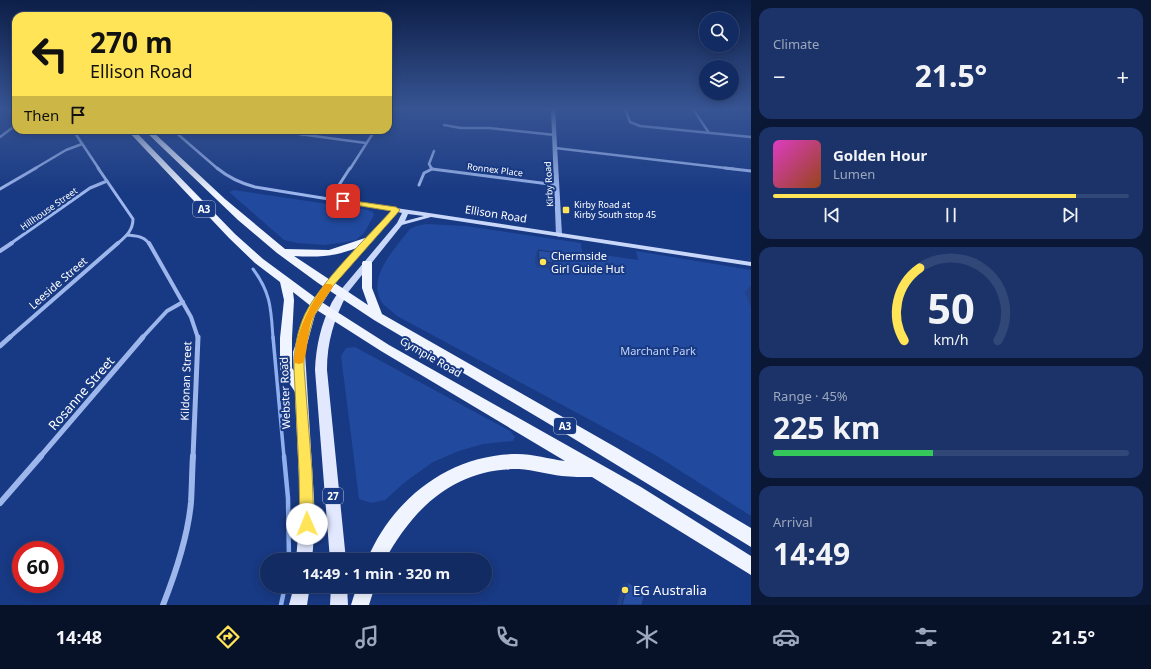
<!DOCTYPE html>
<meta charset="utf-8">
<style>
body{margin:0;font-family:"Noto Sans",sans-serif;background:#1b3368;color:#f1f3f6;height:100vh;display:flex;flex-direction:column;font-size:15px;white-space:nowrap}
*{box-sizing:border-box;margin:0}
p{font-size:13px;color:#9ca7be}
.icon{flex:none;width:22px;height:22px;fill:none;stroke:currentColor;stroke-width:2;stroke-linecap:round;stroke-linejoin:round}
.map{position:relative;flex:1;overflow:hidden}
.side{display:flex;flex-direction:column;gap:8px;padding:8px;background:#0a1836;width:400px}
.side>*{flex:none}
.guide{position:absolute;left:12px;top:12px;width:380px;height:122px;border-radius:12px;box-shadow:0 2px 10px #0003,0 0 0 1px #314777;background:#ffe458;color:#111;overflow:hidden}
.buttons{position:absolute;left:699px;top:12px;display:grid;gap:8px}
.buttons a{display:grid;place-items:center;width:40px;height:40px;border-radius:50%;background:#122b62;box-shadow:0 2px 10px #0003,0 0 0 1px #314777;font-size:20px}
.speed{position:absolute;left:12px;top:541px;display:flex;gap:8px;font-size:20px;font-weight:700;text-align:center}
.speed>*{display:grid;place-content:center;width:52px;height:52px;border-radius:50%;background:#122b62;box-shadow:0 2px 10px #0003,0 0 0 1px #314777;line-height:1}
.speed .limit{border:6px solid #d22;background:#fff;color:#111}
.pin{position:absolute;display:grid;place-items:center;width:34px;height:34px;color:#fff;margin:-17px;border-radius:8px;box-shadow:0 2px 6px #0006}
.me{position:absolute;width:44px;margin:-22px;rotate:359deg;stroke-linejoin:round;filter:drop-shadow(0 0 3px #0008)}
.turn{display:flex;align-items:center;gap:14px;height:84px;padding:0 12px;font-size:18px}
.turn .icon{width:52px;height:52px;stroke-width:2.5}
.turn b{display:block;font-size:28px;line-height:34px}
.then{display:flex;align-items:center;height:38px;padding:0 12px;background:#0003;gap:8px;font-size:15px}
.big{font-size:30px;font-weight:700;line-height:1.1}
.side .card{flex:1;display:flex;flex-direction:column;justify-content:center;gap:6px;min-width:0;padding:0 14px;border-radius:12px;background:#1b3368}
.side .dial{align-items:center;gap:0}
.dial svg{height:104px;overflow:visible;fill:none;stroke:#314777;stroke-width:7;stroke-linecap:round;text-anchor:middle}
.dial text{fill:#f1f3f6;stroke:none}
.song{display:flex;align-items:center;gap:12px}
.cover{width:48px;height:48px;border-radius:6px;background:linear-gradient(135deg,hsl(310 70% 55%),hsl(20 70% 35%))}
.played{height:4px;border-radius:2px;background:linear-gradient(90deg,#ffe458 85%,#314777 85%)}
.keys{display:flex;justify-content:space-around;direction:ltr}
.heat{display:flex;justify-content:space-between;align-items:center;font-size:22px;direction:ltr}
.charge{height:6px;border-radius:3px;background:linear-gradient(90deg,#34c759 45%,#314777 0)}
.trip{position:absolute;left:260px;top:553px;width:232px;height:40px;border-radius:20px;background:#122b62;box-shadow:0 2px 10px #0003,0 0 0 1px #314777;font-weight:700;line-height:40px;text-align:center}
.tabs{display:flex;height:64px;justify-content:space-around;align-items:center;background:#071127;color:#9ca7be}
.tabs .icon{width:28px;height:28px}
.tabs .on{color:#ffe458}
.tabs b{font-size:18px;color:#f1f3f6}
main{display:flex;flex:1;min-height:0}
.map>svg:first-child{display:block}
</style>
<main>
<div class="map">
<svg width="751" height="605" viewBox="0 0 751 605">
<rect width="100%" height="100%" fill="#183983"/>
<!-- green -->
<g fill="#21499d">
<path d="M234,190l134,20 5,2 1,3 -9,17 -9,8 -9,2 -22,3 -28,-2 -13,-3 -55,-48z"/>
<path d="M426,224l40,2 115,17 1,9 56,8 -2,-9 115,19v246l-94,-60 -260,-140c-4,-4 -10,-8 -14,-12 -19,-24 13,-57 27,-75l6,-3z"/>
<path d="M355,347l155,84 5,6 -2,4 -30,3 -24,7 -26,11 -28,20 -20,18 -14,3 -12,-4 -18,-143 5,-8z"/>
</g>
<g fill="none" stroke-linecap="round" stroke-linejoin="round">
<!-- stream-far2 -->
<path stroke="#8fafee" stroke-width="3" d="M253,269c18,24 18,40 20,69"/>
<!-- stream-far1 -->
<path stroke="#8fafee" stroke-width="3.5" d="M273,337l11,120"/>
<!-- stream -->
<g stroke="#8fafee" stroke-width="4.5">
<path d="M284,456l4,42 1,62"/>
<path d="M281,605l4,-19"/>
</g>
<!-- minor-far4 -->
<g stroke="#9db6ec" stroke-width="2.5">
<path d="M625,109l5,13 10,4 111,11"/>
<path d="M693,109l16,24"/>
<path d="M444,125l17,3h28l66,7"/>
<path d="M73,130l26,39"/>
<path d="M173,130l45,39"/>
<path d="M269,130l97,13"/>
<path d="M303,135l5,-5"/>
<path d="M0,137l16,-12 -6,-16"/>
<path d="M555,148l179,21"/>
<path d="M34,169l32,-19 16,-6"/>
<path d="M350,169l25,-39"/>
<path d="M432,169l-3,-5 5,-13"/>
</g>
<!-- minor-far3 -->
<g stroke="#9db6ec" stroke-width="3">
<path d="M98,168l35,51c0,12 -8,18 -16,25"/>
<path d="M217,168c12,10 23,15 38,19l141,23"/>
<path d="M725,168l26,3"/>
<path d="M432,169l125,16"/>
<path d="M419,185l5,-12 8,-4 -1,-1"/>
<path d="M0,189l36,-21"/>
<path d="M330,199l20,-31"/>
<path d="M127,235c8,1 18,1 22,9"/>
<path d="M10,244l80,-56 17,-7"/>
</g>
<!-- minor-far2 -->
<g stroke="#9db6ec" stroke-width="4">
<path d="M149,243l42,74 7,21"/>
<path d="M0,251l12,-8"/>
<path d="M9,338l109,-95"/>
<path d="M142,338l25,-27 16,-9"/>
</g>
<!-- minor-far1 -->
<g stroke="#9db6ec" stroke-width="5">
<path d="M0,346l10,-9"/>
<path d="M40,457l103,-120"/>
<path d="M193,457l5,-120"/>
</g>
<!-- minor -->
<g stroke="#9db6ec" stroke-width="6">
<path d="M0,503l41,-47"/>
<path d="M163,605c13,-33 25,-68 28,-103 1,-16 1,-31 2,-46"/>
</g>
<!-- tertiary -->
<path fill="#9db6ec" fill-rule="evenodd" d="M551,109h4l7,126 -3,2 -3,-2z"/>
<!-- secondary -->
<path fill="#c9d8f9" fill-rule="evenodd" d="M396,208l355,54v4l-320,-49 -29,8 -57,71h-6l-1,-2 1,-2 58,-69 5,-10 -4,-1 -66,75h-6l-1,-2 1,-2 68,-74zM408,214l16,2 -19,5z"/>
<!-- primary -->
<g fill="#e2e9ff" fill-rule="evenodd">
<path d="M329,282l5,3 -19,30 -10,37 9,147 1,25 -3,36h-16l3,-36 1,-25 -7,-147 12,-37 21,-32z"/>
<path d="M342,291l5,3c-13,25 -20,48 -20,76l19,190h-16l-15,-190c1,-24 6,-46 17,-68 3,-4 5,-10 10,-11z"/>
<path d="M294,586h16l-3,19h-18z"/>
<path d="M331,586h16l1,19h-18z"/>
</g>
<!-- trunk -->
<g fill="#f0f4ff" fill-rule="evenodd">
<path d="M127,130h7l101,104 28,25 57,42 69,44 252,142 110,69v19l-159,-98c-10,0 -20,0 -30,-1 -15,-2 -28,-6 -43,-7 -64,-1 -105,38 -134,91h-18c25,-61 83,-106 150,-106 16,0 32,5 48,7l-184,-110 -69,-44 -19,-15 1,8 -2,38v30l15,20 -2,4 -5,2 -5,-2 -15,-23v-31l4,-38 -4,-18 -25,-19 -26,-25z"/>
<path d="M144,130h7l74,69 60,50 44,1 36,-12h6l2,2 -2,2c-29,13 -45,16 -77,14l74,49 -6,-17v-25l1,-2h8l1,2v25l10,26 235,134 134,80v19l-180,-110 -197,-117 -56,-37 -41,-30 -39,-33z"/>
<path d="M357,586h18l-6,19h-18z"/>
</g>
</g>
<!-- wall -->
<g fill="#22438b">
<path d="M538,250l15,13 -2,6 -15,-2 -1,-11z"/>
<path d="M750,286h1v21l-6,-15z"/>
<path d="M628,582l14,23h-25l5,-20z"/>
</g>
<!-- building -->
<g fill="#274ea2" stroke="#1b3771">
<path d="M538,250l14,2 1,11 -14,-2z"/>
<path d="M628,582l17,12 -3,11h-20z"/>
</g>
<!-- sky -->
<linearGradient id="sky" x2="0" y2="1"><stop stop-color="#0d1f48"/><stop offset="0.56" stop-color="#375493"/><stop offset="1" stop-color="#375493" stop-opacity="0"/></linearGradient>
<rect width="751" height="194" fill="url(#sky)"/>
<!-- route -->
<path fill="#ffe458" stroke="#a69439" d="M340,199l56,8 4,3 -68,77 -18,29 -10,36v16l8,103 2,53 -2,5 -5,2 -5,-2 -2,-5 -1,-53 -5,-103c0,-18 3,-37 11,-54 18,-35 59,-73 86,-103l-48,-8 -4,-2z"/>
<!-- slow -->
<path fill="#f59e0b" d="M325,284h6l2,3c-8,11 -17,22 -22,35 -4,13 -3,30 -8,41l-4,1 -4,-1c-2,-4 0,-8 0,-12 4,-26 15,-46 30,-67z"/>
<!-- markers -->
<g fill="#ffe458" stroke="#183983" stroke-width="1.5">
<rect x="562" y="206" width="8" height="8" rx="2"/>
<circle cx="543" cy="262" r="4"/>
<circle cx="625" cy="590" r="4"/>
</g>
<g text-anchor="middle" stroke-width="4" stroke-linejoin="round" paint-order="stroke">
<!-- far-street labels -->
<g font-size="9" fill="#fff" stroke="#183983">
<text transform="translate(495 170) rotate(7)" y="3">Ronnex Place</text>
<text transform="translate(549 184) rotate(-93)" y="3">Kirby Road</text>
<text transform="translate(49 209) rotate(-35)" y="3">Hillhouse Street</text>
</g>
<!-- far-poi labels -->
<g font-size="9" fill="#fff" stroke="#183983" text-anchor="start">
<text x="574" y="208">Kirby Road at<tspan x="574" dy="10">Kirby South stop 45</tspan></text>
</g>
<!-- shield labels -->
<g fill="#183983" stroke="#bac4da" stroke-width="1">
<rect x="193" y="201" width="22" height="16" rx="3"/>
<rect x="554" y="418" width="22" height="16" rx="3"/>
<rect x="323" y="488" width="20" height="16" rx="3"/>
</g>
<g font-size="10" font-weight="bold" fill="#fff">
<text x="204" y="213">A3</text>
<text x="565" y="430">A3</text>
<text x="333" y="500">27</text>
</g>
<!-- street labels -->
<g font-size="11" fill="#fff" stroke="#183983">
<text transform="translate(496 214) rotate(9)" y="4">Ellison Road</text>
<text transform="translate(58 283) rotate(-41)" y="4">Leeside Street</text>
<text transform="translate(431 357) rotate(30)" y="4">Gympie Road</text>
<text transform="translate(186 381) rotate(-88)" y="4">Kildonan Street</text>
<text transform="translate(285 393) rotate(-92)" y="4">Webster Road</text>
</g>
<!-- poi labels -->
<g font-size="11" fill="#fff" stroke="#183983" text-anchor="start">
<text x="551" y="260">Chermside<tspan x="551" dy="13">Girl Guide Hut</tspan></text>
</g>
<!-- park labels -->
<g font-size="11" fill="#c2d4f9" stroke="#183983">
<text x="658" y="355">Marchant Park</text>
</g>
<!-- near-street labels -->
<g font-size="13" fill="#fff" stroke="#183983">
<text transform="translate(81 393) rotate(-49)" y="5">Rosanne Street</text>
</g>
<!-- near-poi labels -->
<g font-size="13" fill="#fff" stroke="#183983" text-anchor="start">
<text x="633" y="595">EG Australia</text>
</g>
</g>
</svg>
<div class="buttons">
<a><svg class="icon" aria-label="search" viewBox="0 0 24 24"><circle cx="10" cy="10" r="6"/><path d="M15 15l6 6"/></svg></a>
<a><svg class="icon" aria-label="layers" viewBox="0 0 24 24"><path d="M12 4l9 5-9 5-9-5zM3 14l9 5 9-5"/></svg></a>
</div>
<div class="speed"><div class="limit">60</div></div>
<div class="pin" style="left:343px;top:201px;background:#d93025"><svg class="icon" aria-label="arrive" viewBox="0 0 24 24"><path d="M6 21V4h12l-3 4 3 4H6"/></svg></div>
<svg class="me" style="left:307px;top:524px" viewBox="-20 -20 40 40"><circle r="19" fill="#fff"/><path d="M0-13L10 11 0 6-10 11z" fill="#ffe458"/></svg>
<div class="trip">14:49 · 1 min · 320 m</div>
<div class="guide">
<div class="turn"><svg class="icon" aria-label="left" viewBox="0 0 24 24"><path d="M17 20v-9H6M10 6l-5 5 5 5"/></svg><div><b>270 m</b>Ellison Road</div></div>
<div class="then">Then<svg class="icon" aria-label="arrive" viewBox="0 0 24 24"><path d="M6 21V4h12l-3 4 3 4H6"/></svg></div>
</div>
</div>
<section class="side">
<div class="card"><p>Climate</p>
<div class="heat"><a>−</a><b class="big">21.5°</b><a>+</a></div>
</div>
<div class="card">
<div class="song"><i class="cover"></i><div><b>Golden Hour</b><p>Lumen</p></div></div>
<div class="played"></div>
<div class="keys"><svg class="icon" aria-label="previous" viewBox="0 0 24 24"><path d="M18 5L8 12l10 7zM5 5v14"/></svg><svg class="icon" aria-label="pause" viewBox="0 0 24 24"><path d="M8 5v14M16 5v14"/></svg><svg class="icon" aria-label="next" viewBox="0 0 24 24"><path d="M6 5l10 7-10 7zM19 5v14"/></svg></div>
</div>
<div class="card dial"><svg viewBox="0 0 100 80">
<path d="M14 69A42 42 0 1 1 86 69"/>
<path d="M14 69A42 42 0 0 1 26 13" stroke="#ffe458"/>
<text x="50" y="56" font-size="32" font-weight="700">50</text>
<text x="50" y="72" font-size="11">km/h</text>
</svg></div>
<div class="card"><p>Range · 45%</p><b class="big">225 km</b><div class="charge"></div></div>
<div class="card"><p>Arrival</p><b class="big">14:49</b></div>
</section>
</main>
<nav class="tabs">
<b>14:48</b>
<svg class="icon on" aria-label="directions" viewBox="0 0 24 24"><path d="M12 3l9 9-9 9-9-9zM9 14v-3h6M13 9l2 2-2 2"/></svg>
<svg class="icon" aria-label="music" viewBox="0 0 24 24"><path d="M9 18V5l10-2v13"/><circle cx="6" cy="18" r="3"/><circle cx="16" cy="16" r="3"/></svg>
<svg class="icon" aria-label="phone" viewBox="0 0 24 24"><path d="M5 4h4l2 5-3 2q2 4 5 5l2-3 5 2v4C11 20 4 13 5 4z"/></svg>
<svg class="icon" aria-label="climate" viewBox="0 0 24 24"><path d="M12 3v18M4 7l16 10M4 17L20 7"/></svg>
<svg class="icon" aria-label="car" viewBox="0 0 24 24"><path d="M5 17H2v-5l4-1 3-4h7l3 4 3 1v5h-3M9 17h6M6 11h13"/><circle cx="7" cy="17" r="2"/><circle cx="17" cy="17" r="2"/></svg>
<svg class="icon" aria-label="filters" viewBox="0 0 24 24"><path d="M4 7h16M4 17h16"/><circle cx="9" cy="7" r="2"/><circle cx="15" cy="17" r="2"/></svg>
<b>21.5°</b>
</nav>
